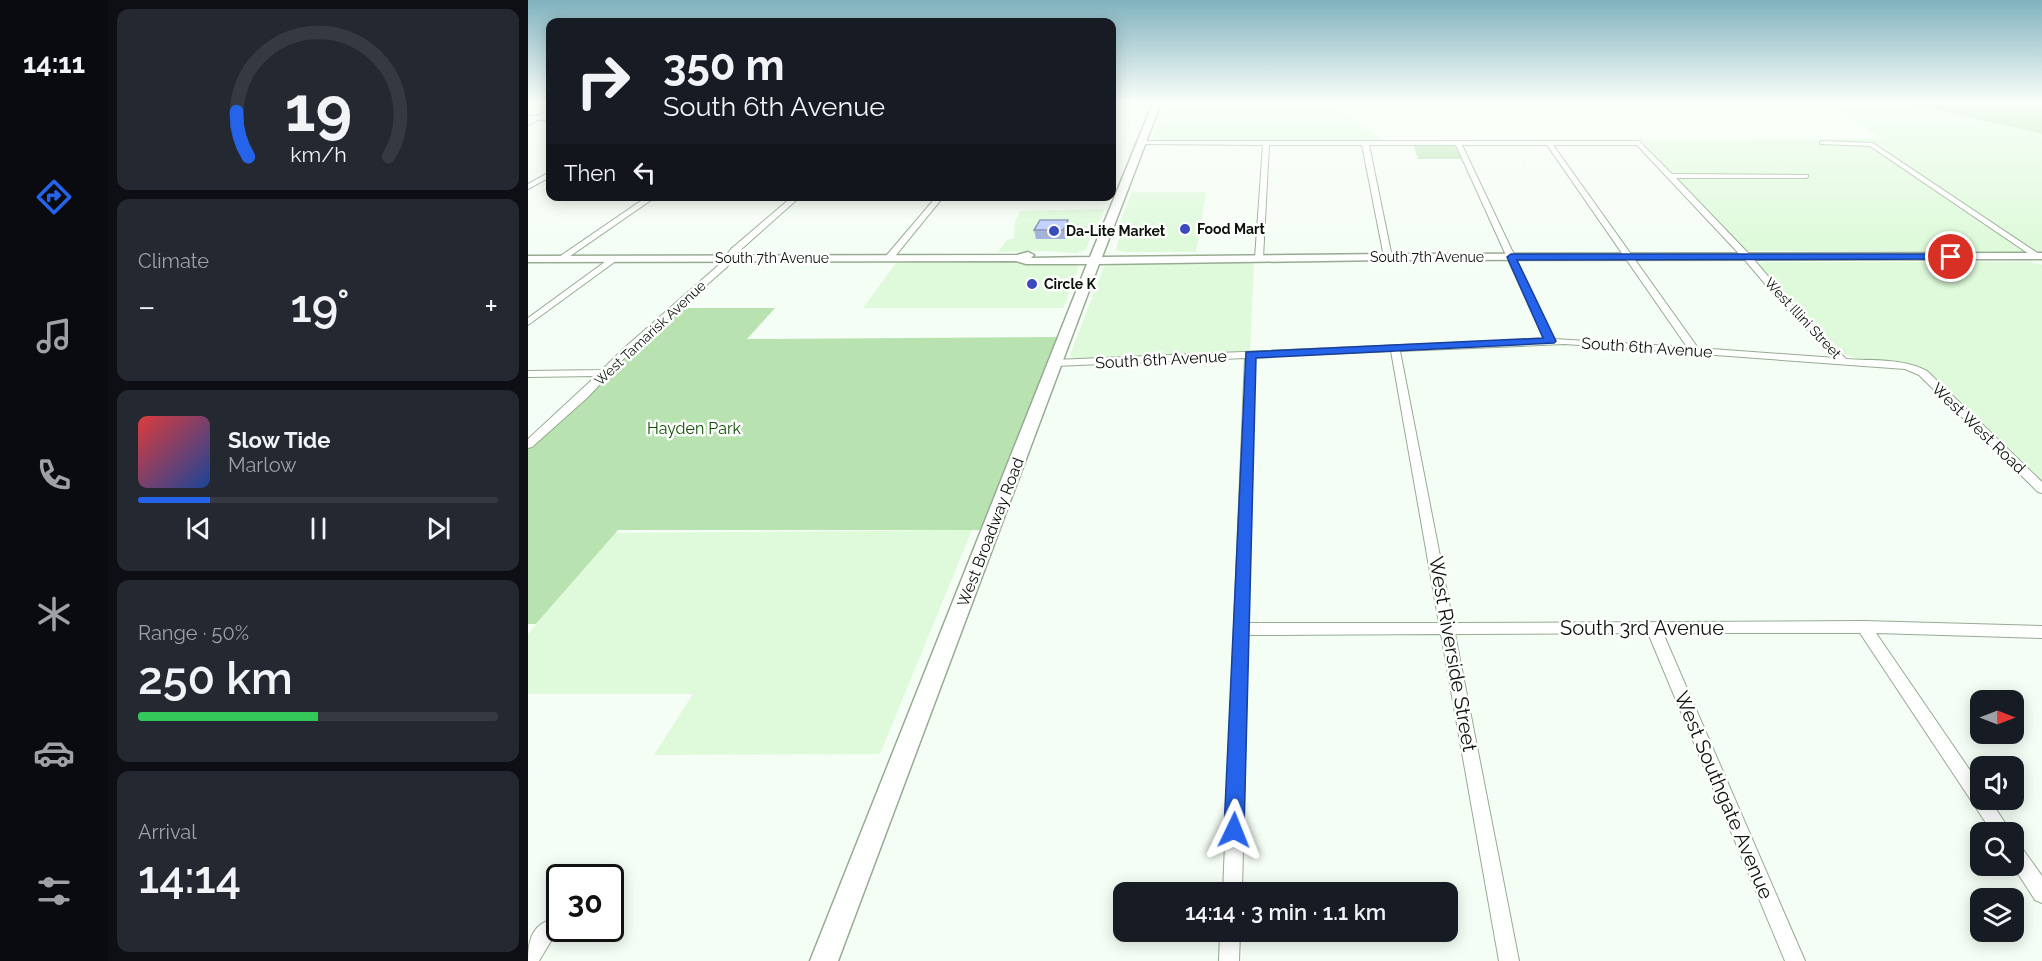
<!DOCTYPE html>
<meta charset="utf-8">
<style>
body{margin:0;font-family:Raleway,sans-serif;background:#242831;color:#f1f3f6;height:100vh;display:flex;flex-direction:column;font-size:22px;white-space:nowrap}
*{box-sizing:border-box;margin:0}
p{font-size:20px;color:#9ea1a6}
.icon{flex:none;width:33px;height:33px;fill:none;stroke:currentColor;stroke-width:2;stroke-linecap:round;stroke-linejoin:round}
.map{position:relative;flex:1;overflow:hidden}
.drawer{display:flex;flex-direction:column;gap:9px;padding:9px;background:#0d0f14;width:420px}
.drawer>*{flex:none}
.hud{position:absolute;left:18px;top:18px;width:570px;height:183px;border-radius:12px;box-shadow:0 3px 15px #0003;background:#171b24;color:#f1f3f6;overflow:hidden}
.needle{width:39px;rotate:90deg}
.buttons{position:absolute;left:1442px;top:690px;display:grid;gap:12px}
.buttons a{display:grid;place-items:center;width:54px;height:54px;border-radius:12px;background:#171b24;box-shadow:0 3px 15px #0003;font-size:30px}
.speed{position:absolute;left:18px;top:864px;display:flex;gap:12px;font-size:30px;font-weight:700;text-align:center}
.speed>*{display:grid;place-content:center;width:78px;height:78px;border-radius:50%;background:#171b24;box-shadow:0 3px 15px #0003;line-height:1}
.speed .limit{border:3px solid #111;border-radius:9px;background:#fff;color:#111}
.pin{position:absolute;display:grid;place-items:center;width:51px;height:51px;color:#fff;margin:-26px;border:3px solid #fff;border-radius:50%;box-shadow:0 2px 6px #0007}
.me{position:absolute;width:66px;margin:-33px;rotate:2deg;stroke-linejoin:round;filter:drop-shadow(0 0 4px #0008)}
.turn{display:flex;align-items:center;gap:21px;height:126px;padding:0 18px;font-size:27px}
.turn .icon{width:78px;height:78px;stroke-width:2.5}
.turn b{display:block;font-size:42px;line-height:51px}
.then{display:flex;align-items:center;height:57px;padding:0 18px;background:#0003;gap:12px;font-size:22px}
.big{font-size:45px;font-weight:600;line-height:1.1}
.drawer .card{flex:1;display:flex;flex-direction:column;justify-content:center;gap:9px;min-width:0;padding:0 21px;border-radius:12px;background:#242831}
.drawer .dial{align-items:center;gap:0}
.dial svg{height:156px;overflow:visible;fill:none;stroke:#363941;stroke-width:7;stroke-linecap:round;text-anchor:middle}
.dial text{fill:#f1f3f6;stroke:none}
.song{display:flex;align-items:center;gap:18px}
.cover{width:72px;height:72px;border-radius:9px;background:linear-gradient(135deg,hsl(0 70% 55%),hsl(220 70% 35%))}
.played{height:6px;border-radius:3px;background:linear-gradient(90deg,#2563eb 20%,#363941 20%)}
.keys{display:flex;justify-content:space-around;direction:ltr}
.heat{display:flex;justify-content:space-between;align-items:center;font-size:33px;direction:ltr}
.charge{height:9px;border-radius:4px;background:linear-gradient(90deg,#34c759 50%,#363941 0)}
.trip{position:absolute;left:585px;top:882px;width:345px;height:60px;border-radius:12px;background:#171b24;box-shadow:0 3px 15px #0003;font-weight:600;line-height:60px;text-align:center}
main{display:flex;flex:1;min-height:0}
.menu{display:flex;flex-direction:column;width:108px;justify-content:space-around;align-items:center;background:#090b0e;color:#9ea1a6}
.menu .icon{width:42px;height:42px}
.menu .active{color:#2563eb}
.menu b{font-size:27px;color:#f1f3f6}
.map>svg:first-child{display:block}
</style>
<main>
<nav class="menu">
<b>14:11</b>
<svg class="icon active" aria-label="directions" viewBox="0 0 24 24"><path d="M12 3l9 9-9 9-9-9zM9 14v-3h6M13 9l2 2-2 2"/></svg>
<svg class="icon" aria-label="music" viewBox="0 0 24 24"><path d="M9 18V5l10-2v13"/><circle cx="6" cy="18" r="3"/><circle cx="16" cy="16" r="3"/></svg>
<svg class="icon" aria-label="phone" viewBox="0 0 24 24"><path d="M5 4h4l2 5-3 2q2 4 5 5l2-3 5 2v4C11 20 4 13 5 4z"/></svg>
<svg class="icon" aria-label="climate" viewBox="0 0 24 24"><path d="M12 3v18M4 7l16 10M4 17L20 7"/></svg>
<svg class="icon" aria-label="car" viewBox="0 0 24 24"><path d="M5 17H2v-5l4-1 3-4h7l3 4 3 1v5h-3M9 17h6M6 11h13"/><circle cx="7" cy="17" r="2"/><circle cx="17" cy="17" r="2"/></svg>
<svg class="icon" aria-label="filters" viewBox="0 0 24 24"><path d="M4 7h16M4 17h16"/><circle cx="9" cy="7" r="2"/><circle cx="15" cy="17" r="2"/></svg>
</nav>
<section class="drawer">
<div class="card dial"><svg viewBox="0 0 100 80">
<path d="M14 69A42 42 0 1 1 86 69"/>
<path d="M14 69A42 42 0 0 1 8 46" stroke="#2563eb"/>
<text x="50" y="56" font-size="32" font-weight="700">19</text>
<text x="50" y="72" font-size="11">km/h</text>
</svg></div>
<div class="card"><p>Climate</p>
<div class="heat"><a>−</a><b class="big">19°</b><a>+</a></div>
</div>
<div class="card">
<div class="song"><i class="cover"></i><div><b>Slow Tide</b><p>Marlow</p></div></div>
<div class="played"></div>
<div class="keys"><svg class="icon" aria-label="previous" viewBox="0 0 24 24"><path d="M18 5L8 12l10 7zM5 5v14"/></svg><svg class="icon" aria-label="pause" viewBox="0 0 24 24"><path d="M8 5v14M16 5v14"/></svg><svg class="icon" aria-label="next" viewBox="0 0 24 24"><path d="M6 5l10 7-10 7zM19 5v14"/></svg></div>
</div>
<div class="card"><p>Range · 50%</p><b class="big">250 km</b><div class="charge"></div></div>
<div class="card"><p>Arrival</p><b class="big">14:14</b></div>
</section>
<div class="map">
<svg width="1514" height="961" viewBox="0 0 1514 961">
<rect width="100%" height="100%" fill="#f5fef4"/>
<!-- built -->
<g fill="#dffadb">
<path d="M637,103h164l54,37 501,-1 -56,-36h75l139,31v118l-296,-1 -103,-109h-492z"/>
<path d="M604,192h74l-10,60h-70l-10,-2 5,-19 -2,-6z"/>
<path d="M577,209l-20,41 -8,3 -31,-2 -48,1 9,-12 7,-2 1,-17 6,-10z"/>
<path d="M1237,262h265l12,3v217l-117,-112 -14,-6 -55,-5 -11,-5 -48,-44 -36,-41 -2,-5z"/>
<path d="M368,263h175l8,4 -16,41h-200z"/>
<path d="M586,263h140l-4,88 -172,8 -6,-2 -2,-2 34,-88z"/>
<path d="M444,530l-92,224 -226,1 39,-61h-165v-60l87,-101z"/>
</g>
<!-- green -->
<g fill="#b8e3b1">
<path d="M1378,103h136v31z"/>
<path d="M885,144h42l7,15h-44z"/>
<path d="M147,308h100l-28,31 317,-2 -73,193h-373l-82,94h-8v-179z"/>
</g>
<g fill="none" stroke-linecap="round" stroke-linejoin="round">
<!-- minor casing -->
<g stroke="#97ab93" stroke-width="2">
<g id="minor">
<rect x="0" y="116" width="22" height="4"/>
<path d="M613,141h498l33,33 136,1v2l-2,1h-130l74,77 45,53 51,51c26,2 57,-1 81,12l115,111v11l-4,-1 -119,-117 -14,-6 -340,-25 -165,7 53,272 411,-2 178,5v12l-166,-5 104,152v15h10l21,32h-19l-132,-199h-197l142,328h-20l-137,-328 -193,1 64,327h-20l-58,-327 -193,1 -6,257h-19l22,-534 -190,8 -5,-3 5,-3 489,-21 -88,-194h-87l23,112 -4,2 -4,-2 -22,-112h-93l-6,113 -4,2 -4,-2 8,-113 -124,-1 -1,-1zM934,145h85l140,202 -133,-8zM1025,145h84l107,114 45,53 47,46 -138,-10zM863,351l48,272h-191l7,-266z"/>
<path d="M1294,141l51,2 169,113 -7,2 -165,-112 -50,-2v-2z"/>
<path d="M22,172v5l-22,12v-5z"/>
<path d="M120,196h9l-94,65 -7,-2z"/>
<path d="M265,196h8l-64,57 -10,14 -99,87 -40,43 -56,50 -4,1v-9l68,-63 -68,1v-6l74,-1 20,-20 99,-87 10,-14z"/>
<path d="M409,196h7l-52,64h-6v-4z"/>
<path d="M85,256l7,2 -92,67v-7z"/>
<path d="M1485,841l6,3 23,32v27l-7,-3 -22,-34z"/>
<path d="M19,921l7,3 3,7 -18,30h-11c0,-16 2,-33 19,-40z"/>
<path d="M692,932h20l-1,29h-20z"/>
</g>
</g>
<!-- tertiary casing -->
<g stroke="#97ab93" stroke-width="2">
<path id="tertiary" d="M22,110v4l-22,11v-5z"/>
</g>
<!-- secondary casing -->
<g stroke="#97ab93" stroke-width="3">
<path id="secondary" d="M625,103h8l-59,154 286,-3 654,-1v6l-654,1 -289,4 -261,697h-28l277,-697h-61l-10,-3 -488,1v-6l489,-1 11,-3 6,3 -3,3 59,-1z"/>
</g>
<!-- minor -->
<use href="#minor" fill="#fff" fill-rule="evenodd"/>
<!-- tertiary -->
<use href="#tertiary" fill="#fff" fill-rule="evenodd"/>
<!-- secondary -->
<use href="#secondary" fill="#fff" fill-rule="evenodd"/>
</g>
<!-- wall -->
<path fill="#a3b1db" d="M542,229l-5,10h-29l-2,-9z"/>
<!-- shaded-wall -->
<path fill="#8590b2" d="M540,220l2,9 -5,10 -2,-9z"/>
<!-- building -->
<path fill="#beceff" stroke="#8590b2" stroke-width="1.5" d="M512,220h28l-5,10h-29z"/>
<!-- sky -->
<linearGradient id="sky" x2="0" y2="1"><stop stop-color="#80b2bd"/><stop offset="0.43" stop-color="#fafffa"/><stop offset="1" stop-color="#fafffa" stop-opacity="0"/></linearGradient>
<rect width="1514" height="237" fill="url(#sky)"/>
<!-- route -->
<path fill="#2563eb" stroke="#184099" stroke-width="1.5" d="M1423,254l5,3 -1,2 -438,1 39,81 -2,2 -298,15 -12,472 -3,7 -7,3 -7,-3 -3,-7 22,-478 297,-14 -36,-81 4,-3z"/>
<!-- markers -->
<g fill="#3a4bbe" stroke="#fff" stroke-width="2">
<circle cx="657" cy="229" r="6"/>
<circle cx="526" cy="231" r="6"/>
<circle cx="504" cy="284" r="6"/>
</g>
<g text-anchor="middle" stroke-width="5" stroke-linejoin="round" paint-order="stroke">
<!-- far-poi labels -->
<g font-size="14" font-weight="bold" fill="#0a1109" stroke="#fff" text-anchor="start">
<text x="669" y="234">Food Mart</text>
<text x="538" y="236">Da-Lite Market</text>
<text x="516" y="289">Circle K</text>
</g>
<!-- far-street labels -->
<g font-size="14" fill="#0a1109" stroke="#fff">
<text x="899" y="262">South 7th Avenue</text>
<text x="244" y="263">South 7th Avenue</text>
<text transform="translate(1275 318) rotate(47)" y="5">West Illini Street</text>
<text transform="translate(122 333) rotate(-43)" y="5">West Tamarisk Avenue</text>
</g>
<!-- street labels -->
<g font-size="16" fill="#0a1109" stroke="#fff">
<text transform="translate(1119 347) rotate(4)" y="6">South 6th Avenue</text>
<text transform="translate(633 359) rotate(-3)" y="6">South 6th Avenue</text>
<text transform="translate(1451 428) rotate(44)" y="6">West West Road</text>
<text transform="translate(462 532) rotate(-69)" y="6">West Broadway Road</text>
</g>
<!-- park labels -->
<g font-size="16" fill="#104d03" stroke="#fff">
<text x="166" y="434">Hayden Park</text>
</g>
<!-- near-street labels -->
<g font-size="20" fill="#0a1109" stroke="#fff">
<text x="1114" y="635">South 3rd Avenue</text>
<text transform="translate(925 654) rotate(80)" y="7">West Riverside Street</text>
<text transform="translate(1196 795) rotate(67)" y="7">West Southgate Avenue</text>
</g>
</g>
</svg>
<div class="buttons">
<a><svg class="needle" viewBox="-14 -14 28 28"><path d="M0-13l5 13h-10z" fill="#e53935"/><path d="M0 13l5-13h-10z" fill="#9ea1a6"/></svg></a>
<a><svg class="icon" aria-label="sound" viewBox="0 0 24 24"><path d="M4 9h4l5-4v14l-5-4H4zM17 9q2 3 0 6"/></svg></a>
<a><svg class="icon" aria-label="search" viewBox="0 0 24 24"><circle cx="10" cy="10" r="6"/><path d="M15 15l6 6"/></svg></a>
<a><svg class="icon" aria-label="layers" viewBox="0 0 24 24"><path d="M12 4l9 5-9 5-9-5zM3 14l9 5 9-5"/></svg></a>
</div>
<div class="speed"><div class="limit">30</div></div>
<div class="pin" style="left:1423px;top:257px;background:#d93025"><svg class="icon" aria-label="arrive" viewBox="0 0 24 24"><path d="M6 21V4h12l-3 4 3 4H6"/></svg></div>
<svg class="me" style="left:706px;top:830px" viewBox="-20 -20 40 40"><path d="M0-17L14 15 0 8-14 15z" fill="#2563eb" stroke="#fff" stroke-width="4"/></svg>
<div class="trip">14:14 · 3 min · 1.1 km</div>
<div class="hud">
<div class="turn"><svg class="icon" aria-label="right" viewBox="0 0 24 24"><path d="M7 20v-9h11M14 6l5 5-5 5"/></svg><div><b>350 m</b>South 6th Avenue</div></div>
<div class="then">Then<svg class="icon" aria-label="left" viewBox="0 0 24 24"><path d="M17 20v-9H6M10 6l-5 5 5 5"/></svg></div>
</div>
</div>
</main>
